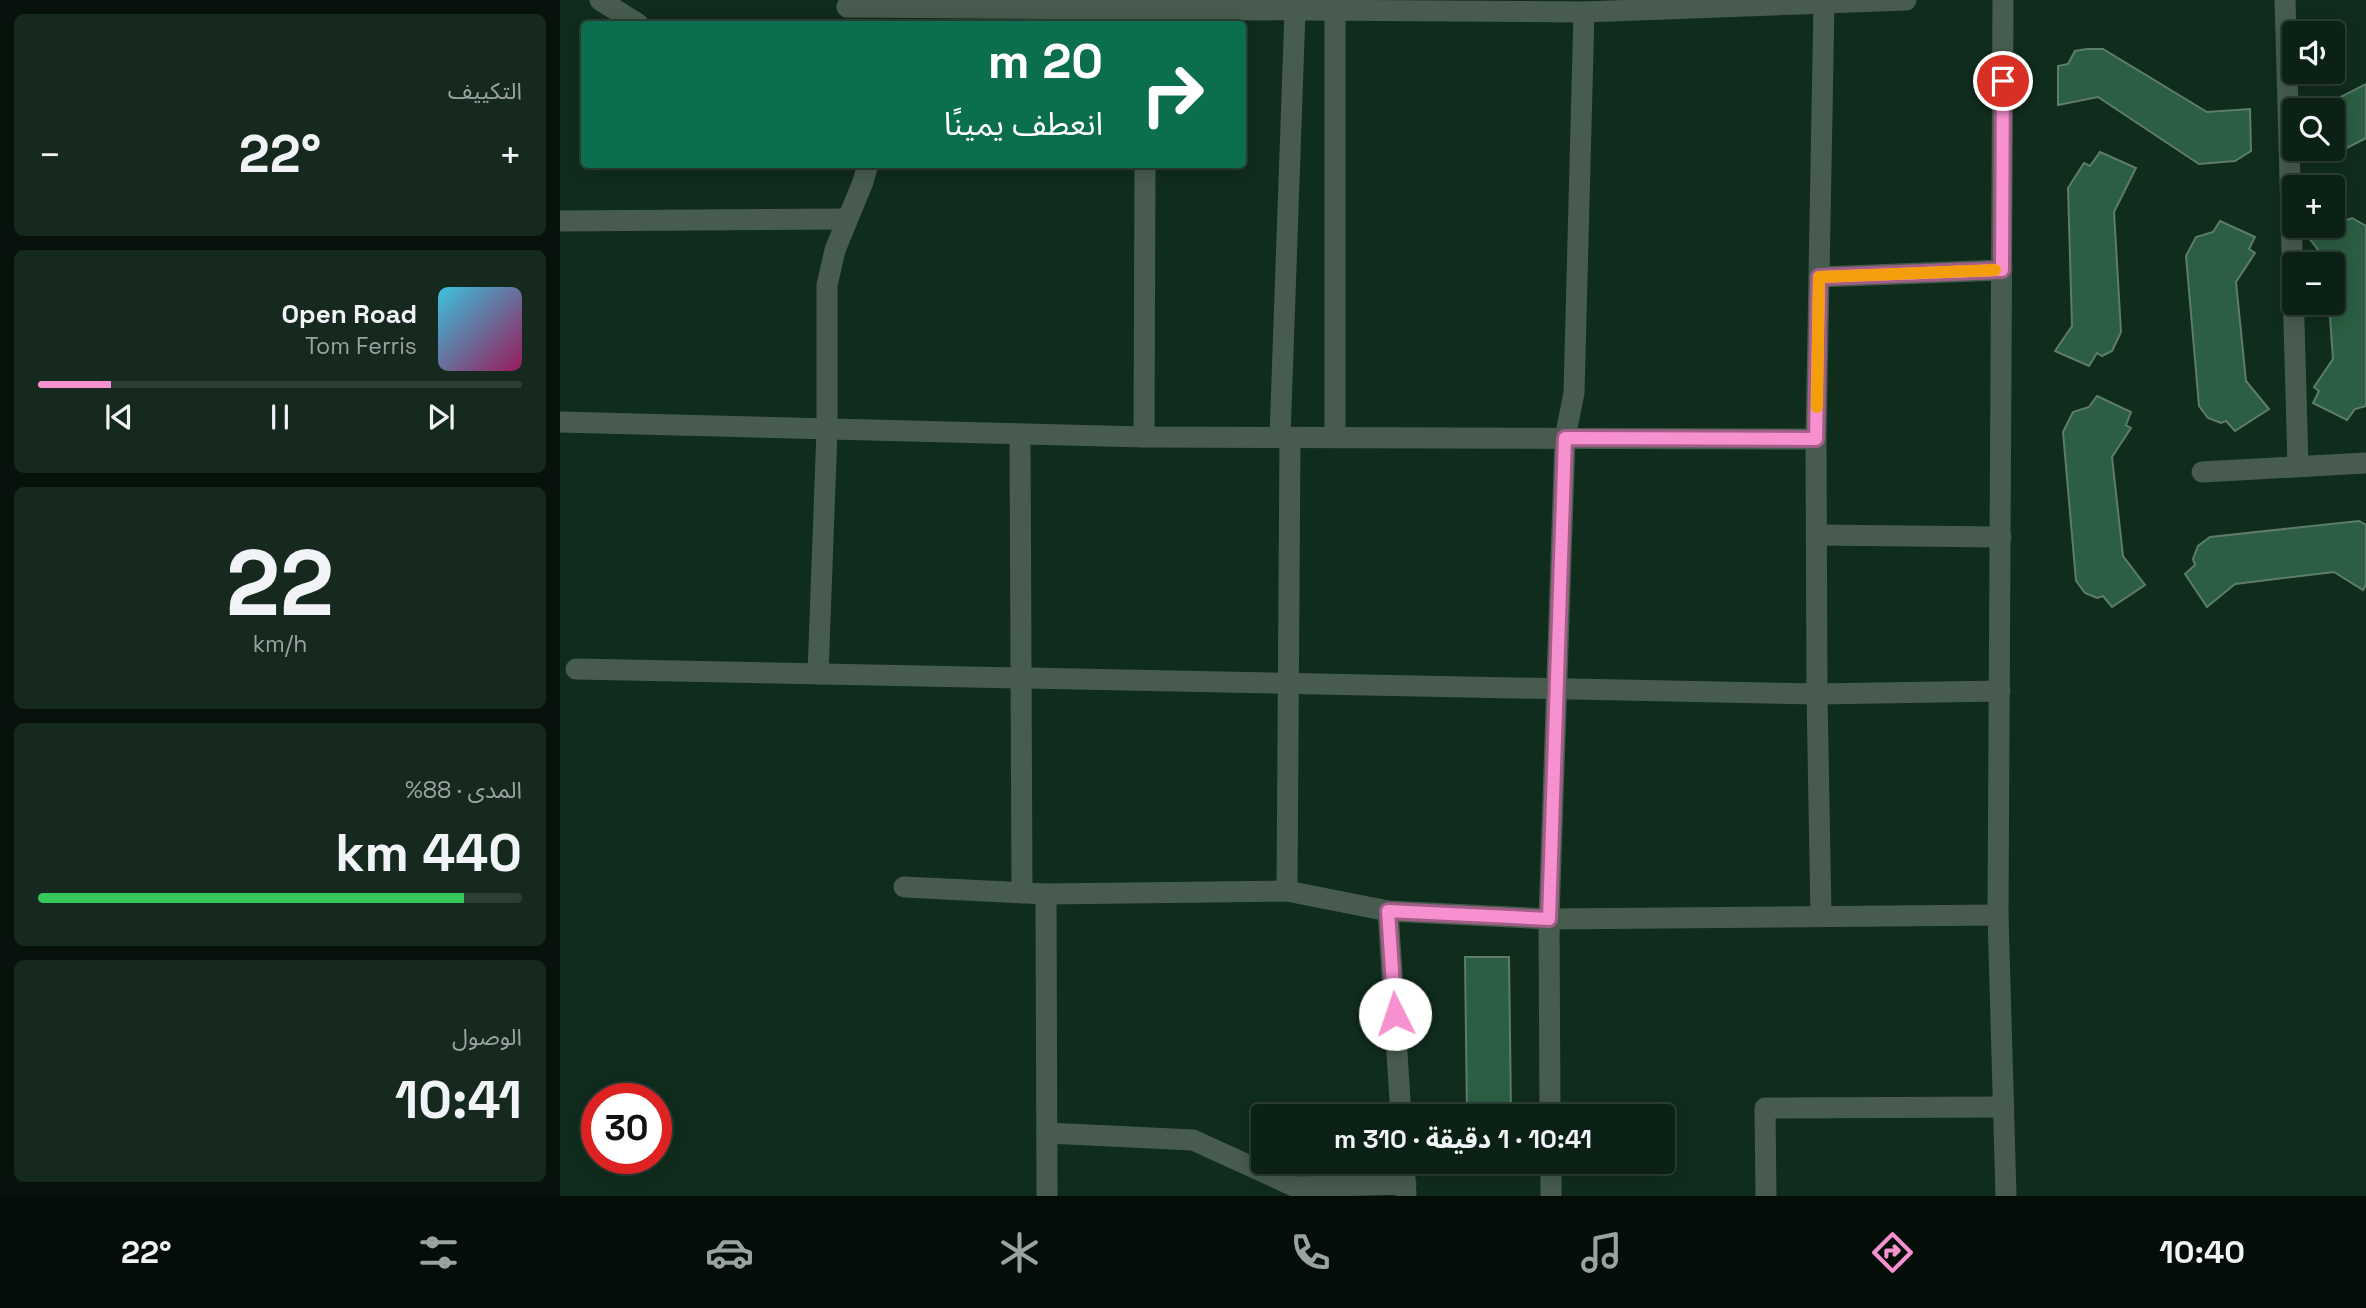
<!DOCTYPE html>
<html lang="ar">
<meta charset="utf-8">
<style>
body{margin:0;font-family:"Space Grotesk","Noto Sans Arabic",sans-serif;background:#15291f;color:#f1f3f6;direction:rtl;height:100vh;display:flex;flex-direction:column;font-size:26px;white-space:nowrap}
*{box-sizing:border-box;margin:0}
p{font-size:23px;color:#9aa3a1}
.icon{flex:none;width:38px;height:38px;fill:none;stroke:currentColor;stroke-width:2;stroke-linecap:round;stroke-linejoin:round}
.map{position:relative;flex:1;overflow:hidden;direction:ltr}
.side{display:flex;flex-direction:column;gap:14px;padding:14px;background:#07120c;width:560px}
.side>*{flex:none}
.banner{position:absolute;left:21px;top:21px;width:665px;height:147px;border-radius:7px;box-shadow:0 4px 18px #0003,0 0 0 2px #2c3e35;direction:rtl;background:#0b6e4f;color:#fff;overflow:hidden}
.controls{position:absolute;left:1722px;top:21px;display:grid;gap:14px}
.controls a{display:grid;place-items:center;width:63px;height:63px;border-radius:7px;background:#0c2116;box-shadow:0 4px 18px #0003,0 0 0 2px #2c3e35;font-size:35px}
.speed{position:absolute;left:21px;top:1083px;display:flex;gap:14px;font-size:35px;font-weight:700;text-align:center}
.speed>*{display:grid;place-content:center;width:91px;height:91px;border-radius:50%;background:#0c2116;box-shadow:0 4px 18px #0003,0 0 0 2px #2c3e35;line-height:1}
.speed .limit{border:10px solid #d22;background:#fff;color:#111}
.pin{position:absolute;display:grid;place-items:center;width:60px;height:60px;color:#fff;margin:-30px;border:4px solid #fff;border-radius:50%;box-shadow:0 2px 7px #0007}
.me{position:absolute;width:77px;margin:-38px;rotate:356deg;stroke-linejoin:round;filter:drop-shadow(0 0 5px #0008)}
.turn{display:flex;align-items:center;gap:24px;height:147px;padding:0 28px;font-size:32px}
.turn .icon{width:91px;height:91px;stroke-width:2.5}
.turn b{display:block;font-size:49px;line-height:60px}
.big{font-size:52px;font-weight:700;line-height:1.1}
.side .widget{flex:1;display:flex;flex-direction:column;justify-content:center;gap:10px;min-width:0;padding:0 24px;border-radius:10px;background:#15291f}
.side .dial{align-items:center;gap:0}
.dial b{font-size:91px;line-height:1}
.song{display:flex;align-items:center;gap:21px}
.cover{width:84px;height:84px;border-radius:10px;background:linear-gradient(135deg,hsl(190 70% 55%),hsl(330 70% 35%))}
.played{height:7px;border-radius:4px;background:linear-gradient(90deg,#f790cf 15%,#2c3e35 15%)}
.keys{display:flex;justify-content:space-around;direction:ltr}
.heat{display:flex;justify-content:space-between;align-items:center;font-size:38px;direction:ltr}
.charge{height:10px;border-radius:5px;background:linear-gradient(90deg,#34c759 88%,#2c3e35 0)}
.trip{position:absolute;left:691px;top:1104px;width:424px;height:70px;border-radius:7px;background:#0c2116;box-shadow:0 4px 18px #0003,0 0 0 2px #2c3e35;font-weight:700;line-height:70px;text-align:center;direction:rtl}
.dock{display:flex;height:112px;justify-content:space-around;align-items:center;background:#050d09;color:#9aa3a1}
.dock .icon{width:49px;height:49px}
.dock .active{color:#f790cf}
.dock b{font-size:32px;color:#f1f3f6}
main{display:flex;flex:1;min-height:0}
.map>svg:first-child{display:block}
</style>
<main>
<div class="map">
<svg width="1806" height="1196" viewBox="0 0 1806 1196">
<rect width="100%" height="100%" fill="#102c1d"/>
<!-- building -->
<g fill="#2b5e42" stroke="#5d7c69" stroke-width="2">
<path d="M1527,49h16l104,63 43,-3 1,42 -16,10 -36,3 -101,-67 -40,8v-39l10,-2 7,-13z"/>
<path d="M1806,84v54l-23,12h-21l-1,-1h12v-39h-34v-12l30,5z"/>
<path d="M1540,152l36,16 -22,44 7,120 -9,19 -10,5 -5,-3 -8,13 -34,-15 17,-25 -4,-138 16,-25 6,3z"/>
<path d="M1778,209l9,11 5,-2 14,8v180l-11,3 -8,11 -34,-17 6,-12 -5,-4 19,-28 -4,-56h4v-39h-8v-5l-22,-29 7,-4h23v-14z"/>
<path d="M1660,221l35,16 -6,12 6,4 -19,29 10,99 23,28 -34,22 -9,-10 -5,2 -13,-5 -9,-12 -13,-150 10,-19 17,-5z"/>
<path d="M1537,396l34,16 -5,13 5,3 -19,29 11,99 22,29 -33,22 -9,-11 -6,2 -12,-5 -9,-12 -13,-149 10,-20 16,-5z"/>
<path d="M1799,521l7,4v60l-3,5 -29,-18 -99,12 -28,23 -22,-33 10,-9 -2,-6 5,-13 12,-9z"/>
<path d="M905,957h44l2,159h-44z"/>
</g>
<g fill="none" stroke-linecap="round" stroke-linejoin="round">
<!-- minor -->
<g stroke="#475c4f" stroke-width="21">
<path d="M40,0l38,24"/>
<path d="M290,0l-3,7 737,5 322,-12"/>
<path d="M1443,0l-5,915 8,281"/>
<path d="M1725,0l13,466"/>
<path d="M0,221l287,-2"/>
<path d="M1259,277l183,-7"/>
<path d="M0,422l584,15 672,2"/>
<path d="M460,435l2,458"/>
<path d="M584,437l1,-273"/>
<path d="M720,437l15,-426"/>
<path d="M775,437v-427"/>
<path d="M1642,472l164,-9"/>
<path d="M1257,535l184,2"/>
<path d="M16,669l1241,25 183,-3"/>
<path d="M258,674l9,-244v-145l8,-35 28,-68 5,-18"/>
<path d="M344,887l142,7 241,-3 101,20 161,8 449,-4"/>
<path d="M727,891l3,-454"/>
<path d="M486,894l1,302"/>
<path d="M828,911l13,205"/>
<path d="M1261,916l-4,-222 -1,-255 8,-436"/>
<path d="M990,1116l-1,-197 16,-481 9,-45 10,-381"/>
<path d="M487,1133l146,7 103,47 110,-3"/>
<path d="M844,1162l2,34"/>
<path d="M991,1162v34"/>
<path d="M1206,1196l-1,-88 239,-1"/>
</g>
</g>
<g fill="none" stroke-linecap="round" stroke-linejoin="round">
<!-- route casing -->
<g stroke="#a15e87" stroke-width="18">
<path id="route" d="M835,1014l-7,-103 161,8 16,-481 251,1 3,-162 183,-7 1,-189"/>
</g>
<!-- route -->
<use href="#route" stroke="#f790cf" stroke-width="12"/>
<!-- slow -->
<path stroke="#f59e0b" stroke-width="12" d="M1257,407l2,-130 176,-7"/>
</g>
</svg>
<div class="controls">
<a><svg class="icon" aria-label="sound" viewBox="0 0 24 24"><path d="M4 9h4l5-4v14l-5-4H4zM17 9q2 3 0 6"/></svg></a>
<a><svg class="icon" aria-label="search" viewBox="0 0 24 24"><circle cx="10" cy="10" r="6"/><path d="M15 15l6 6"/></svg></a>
<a>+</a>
<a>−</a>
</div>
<div class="speed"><div class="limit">30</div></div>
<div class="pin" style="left:1443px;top:81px;background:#d93025"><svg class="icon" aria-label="arrive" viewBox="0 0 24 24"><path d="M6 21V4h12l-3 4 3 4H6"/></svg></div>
<svg class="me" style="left:835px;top:1014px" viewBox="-20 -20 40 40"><circle r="19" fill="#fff"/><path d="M0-13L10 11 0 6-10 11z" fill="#f790cf"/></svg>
<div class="trip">10:41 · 1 دقيقة · 310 m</div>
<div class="banner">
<div class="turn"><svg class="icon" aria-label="right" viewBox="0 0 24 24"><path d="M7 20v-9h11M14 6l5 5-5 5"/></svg><div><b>20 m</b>انعطف يمينًا</div></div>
</div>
</div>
<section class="side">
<div class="widget"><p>التكييف</p>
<div class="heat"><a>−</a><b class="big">22°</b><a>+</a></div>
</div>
<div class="widget">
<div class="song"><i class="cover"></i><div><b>Open Road</b><p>Tom Ferris</p></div></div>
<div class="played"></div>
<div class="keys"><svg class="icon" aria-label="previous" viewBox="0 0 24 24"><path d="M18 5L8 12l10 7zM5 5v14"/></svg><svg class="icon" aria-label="pause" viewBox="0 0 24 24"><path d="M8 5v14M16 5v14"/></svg><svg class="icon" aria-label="next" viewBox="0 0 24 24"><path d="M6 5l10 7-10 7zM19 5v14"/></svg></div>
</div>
<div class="widget dial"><b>22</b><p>km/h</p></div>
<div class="widget"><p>المدى · 88%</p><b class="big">440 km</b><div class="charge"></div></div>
<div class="widget"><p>الوصول</p><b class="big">10:41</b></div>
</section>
</main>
<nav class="dock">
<b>10:40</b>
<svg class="icon active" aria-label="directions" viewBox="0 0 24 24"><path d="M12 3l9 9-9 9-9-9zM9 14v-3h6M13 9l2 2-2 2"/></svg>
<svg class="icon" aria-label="music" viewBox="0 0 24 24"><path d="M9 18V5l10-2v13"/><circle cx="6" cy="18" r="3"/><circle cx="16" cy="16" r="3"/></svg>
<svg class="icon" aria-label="phone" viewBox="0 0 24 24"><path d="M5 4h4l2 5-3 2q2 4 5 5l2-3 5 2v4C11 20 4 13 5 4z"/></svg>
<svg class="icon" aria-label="climate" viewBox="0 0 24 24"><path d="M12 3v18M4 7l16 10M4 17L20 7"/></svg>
<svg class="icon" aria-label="car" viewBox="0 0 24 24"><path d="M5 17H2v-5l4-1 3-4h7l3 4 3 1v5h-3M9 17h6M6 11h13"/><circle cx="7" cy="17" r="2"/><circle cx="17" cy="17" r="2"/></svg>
<svg class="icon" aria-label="filters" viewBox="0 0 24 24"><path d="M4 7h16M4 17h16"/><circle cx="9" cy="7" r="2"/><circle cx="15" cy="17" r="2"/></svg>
<b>22°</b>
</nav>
